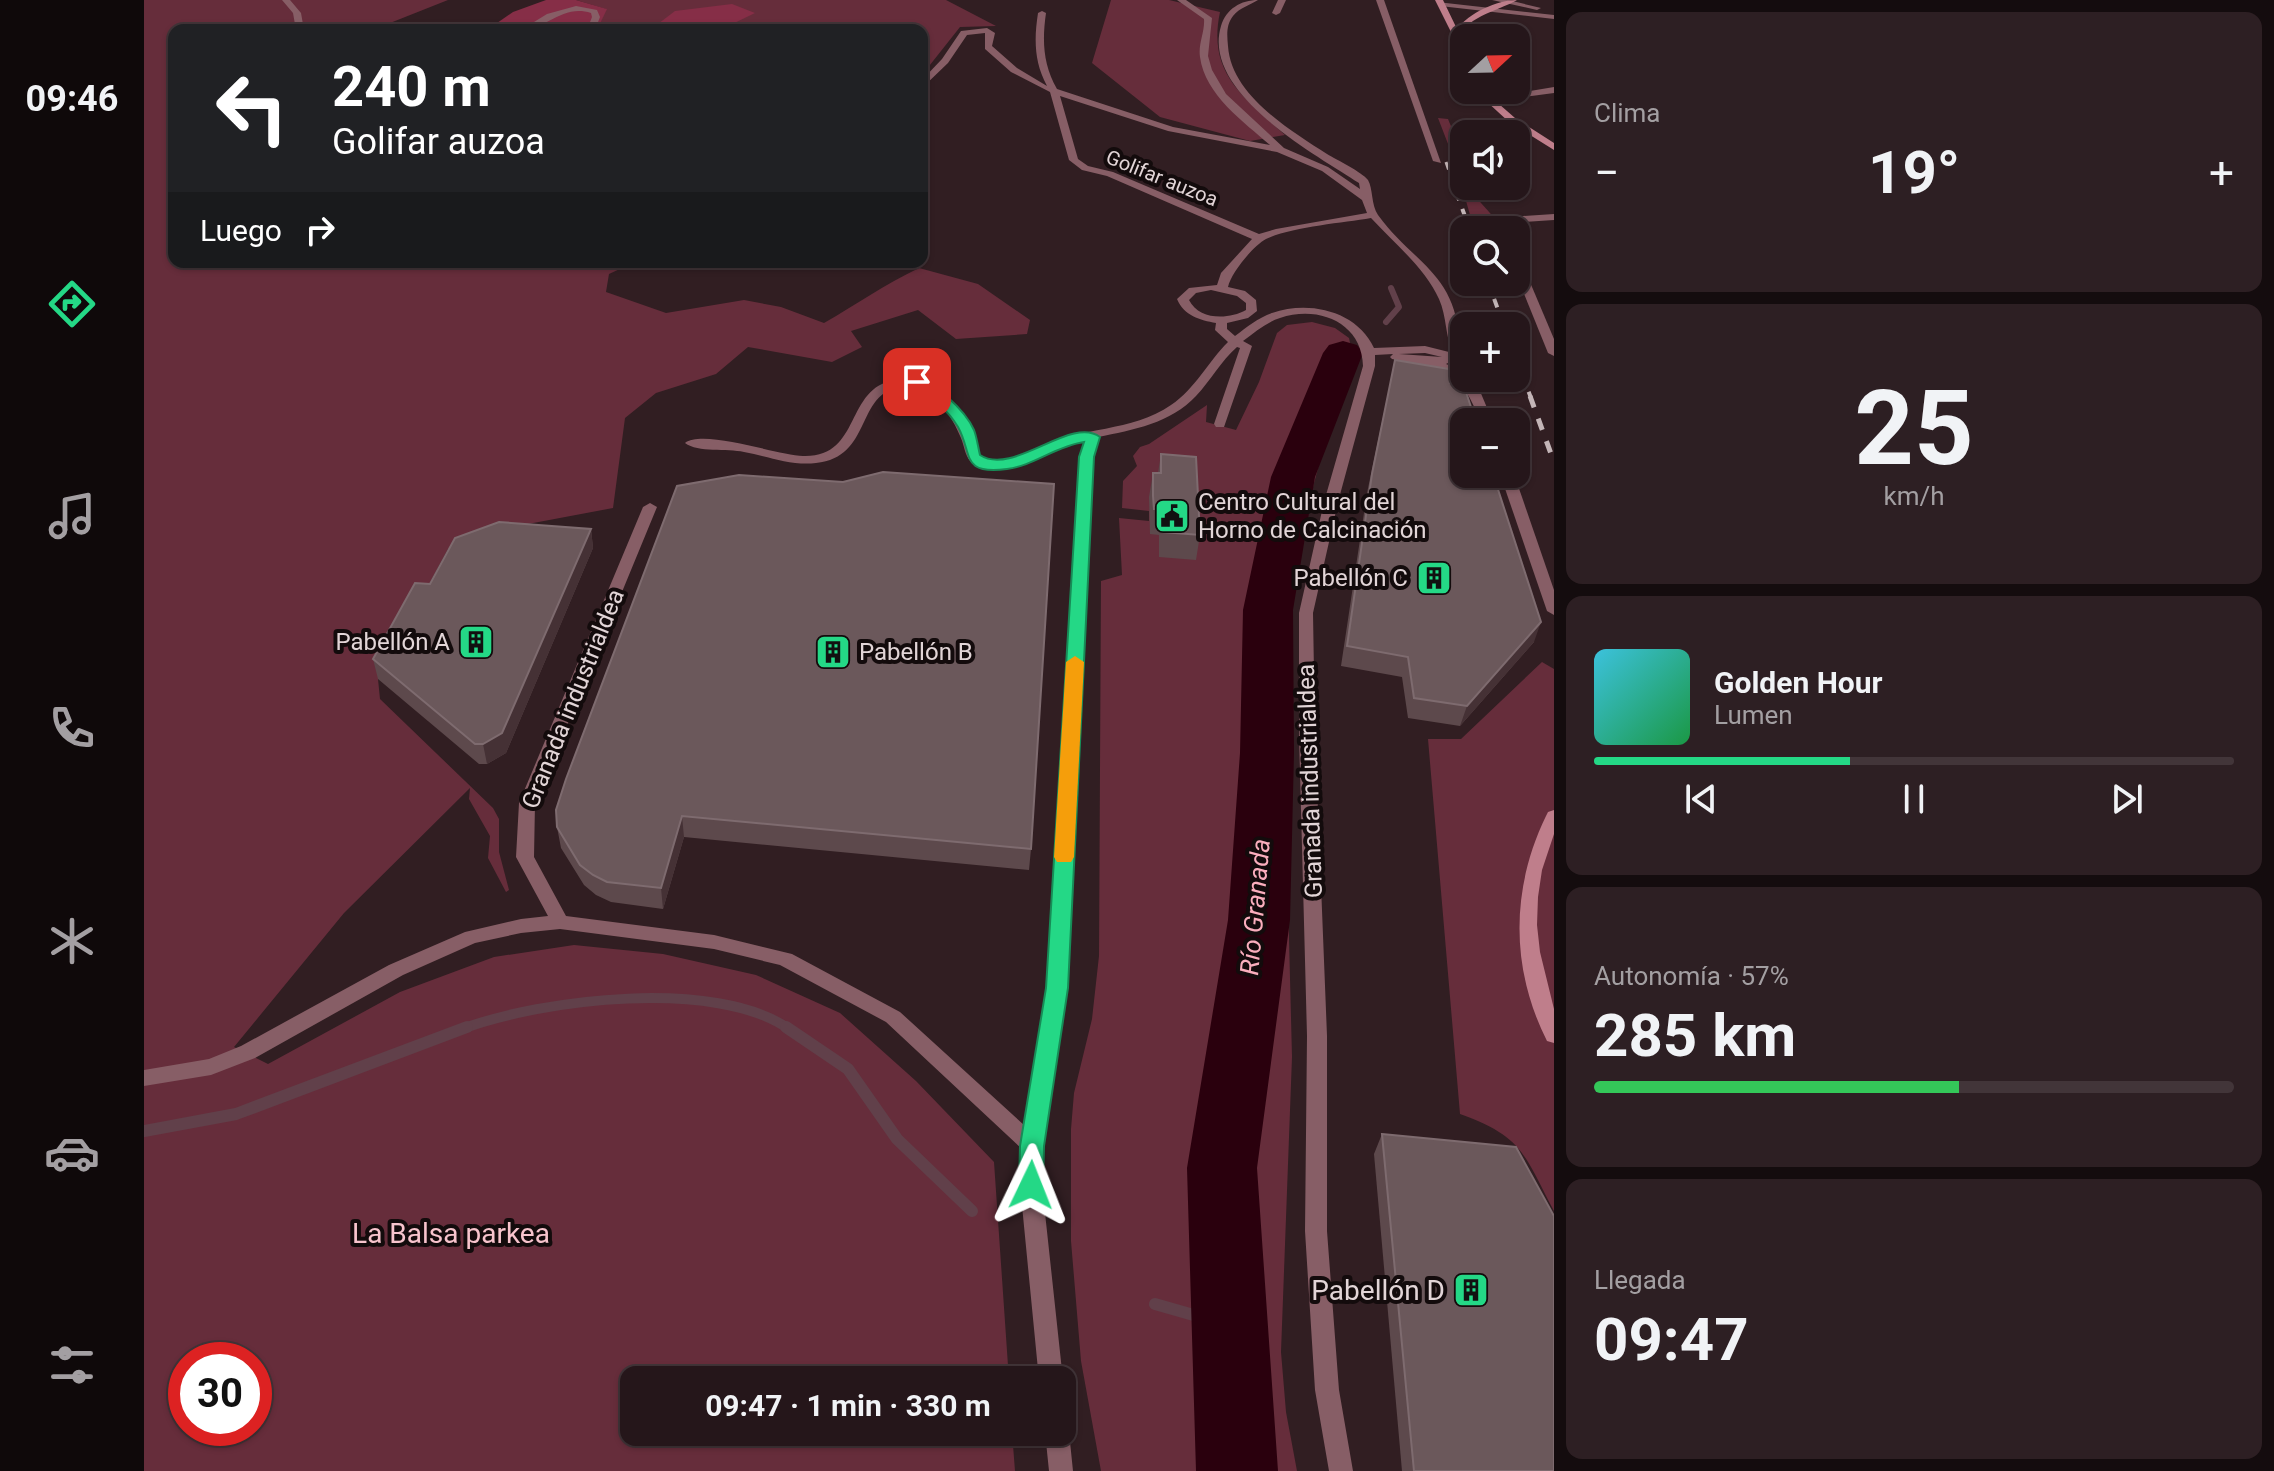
<!DOCTYPE html>
<html lang="es">
<meta charset="utf-8">
<style>
body{margin:0;font-family:Roboto,sans-serif;background:#2d1f23;color:#f1f3f6;height:100vh;display:flex;flex-direction:column;font-size:30px;white-space:nowrap}
*{box-sizing:border-box;margin:0}
p{font-size:26px;color:#a39fa2}
.icon{flex:none;width:44px;height:44px;fill:none;stroke:currentColor;stroke-width:2;stroke-linecap:round;stroke-linejoin:round}
.map{position:relative;flex:1;overflow:hidden}
.drawer{display:flex;flex-direction:column;gap:12px;padding:12px;background:#140c0e;width:720px}
.drawer>*{flex:none}
.hud{position:absolute;left:24px;top:24px;width:760px;height:244px;border-radius:16px;box-shadow:0 2px 6px #0004,0 0 0 2px #423539;background:#202124;color:#fff;overflow:hidden}
.needle{width:52px;rotate:68deg}
.buttons{position:absolute;left:1306px;top:24px;display:grid;gap:16px}
.buttons a{display:grid;place-items:center;width:80px;height:80px;border-radius:16px;background:#25161a;box-shadow:0 2px 6px #0004,0 0 0 2px #423539;font-size:40px}
.speed{position:absolute;left:24px;top:1342px;display:flex;gap:16px;font-size:40px;font-weight:700;text-align:center}
.speed>*{display:grid;place-content:center;width:104px;height:104px;border-radius:50%;background:#25161a;box-shadow:0 2px 6px #0004,0 0 0 2px #423539;line-height:1}
.speed .limit{border:12px solid #d22;background:#fff;color:#111}
.pin{position:absolute;display:grid;place-items:center;width:68px;height:68px;color:#fff;margin:-34px;border-radius:16px;box-shadow:0 4px 12px #0006}
.me{position:absolute;width:88px;margin:-44px;rotate:2deg;stroke-linejoin:round;filter:drop-shadow(0 0 6px #0008)}
.turn{display:flex;align-items:center;gap:28px;height:168px;padding:0 32px;font-size:36px}
.turn .icon{width:104px;height:104px;stroke-width:2.5}
.turn b{display:block;font-size:56px;line-height:68px}
.then{display:flex;align-items:center;height:76px;padding:0 32px;background:#0003;gap:16px;font-size:30px}
.big{font-size:60px;font-weight:700;line-height:1.1}
.drawer .tile{flex:1;display:flex;flex-direction:column;justify-content:center;gap:12px;min-width:0;padding:0 28px;border-radius:16px;background:#2d1f23}
.drawer .dial{align-items:center;gap:0}
.dial b{font-size:104px;line-height:1}
.song{display:flex;align-items:center;gap:24px}
.cover{width:96px;height:96px;border-radius:12px;background:linear-gradient(135deg,hsl(190 70% 55%),hsl(140 70% 35%))}
.played{height:8px;border-radius:4px;background:linear-gradient(90deg,#24d886 40%,#423539 40%)}
.keys{display:flex;justify-content:space-around;direction:ltr}
.heat{display:flex;justify-content:space-between;align-items:center;font-size:44px;direction:ltr}
.charge{height:12px;border-radius:6px;background:linear-gradient(90deg,#34c759 57%,#423539 0)}
.trip{position:absolute;left:476px;top:1366px;width:456px;height:80px;border-radius:16px;background:#25161a;box-shadow:0 2px 6px #0004,0 0 0 2px #423539;font-weight:700;line-height:80px;text-align:center}
main{display:flex;flex:1;min-height:0}
.tab-bar{display:flex;flex-direction:column;width:144px;justify-content:space-around;align-items:center;background:#0f090a;color:#a39fa2}
.tab-bar .icon{width:56px;height:56px}
.tab-bar .current{color:#24d886}
.tab-bar b{font-size:36px;color:#f1f3f6}
.map>svg:first-child{display:block}
</style>
<main>
<nav class="tab-bar">
<b>09:46</b>
<svg class="icon current" aria-label="directions" viewBox="0 0 24 24"><path d="M12 3l9 9-9 9-9-9zM9 14v-3h6M13 9l2 2-2 2"/></svg>
<svg class="icon" aria-label="music" viewBox="0 0 24 24"><path d="M9 18V5l10-2v13"/><circle cx="6" cy="18" r="3"/><circle cx="16" cy="16" r="3"/></svg>
<svg class="icon" aria-label="phone" viewBox="0 0 24 24"><path d="M5 4h4l2 5-3 2q2 4 5 5l2-3 5 2v4C11 20 4 13 5 4z"/></svg>
<svg class="icon" aria-label="climate" viewBox="0 0 24 24"><path d="M12 3v18M4 7l16 10M4 17L20 7"/></svg>
<svg class="icon" aria-label="car" viewBox="0 0 24 24"><path d="M5 17H2v-5l4-1 3-4h7l3 4 3 1v5h-3M9 17h6M6 11h13"/><circle cx="7" cy="17" r="2"/><circle cx="17" cy="17" r="2"/></svg>
<svg class="icon" aria-label="filters" viewBox="0 0 24 24"><path d="M4 7h16M4 17h16"/><circle cx="9" cy="7" r="2"/><circle cx="15" cy="17" r="2"/></svg>
</nav>
<div class="map">
<svg width="1410" height="1471" viewBox="0 0 1410 1471">
<rect width="100%" height="100%" fill="#311e22"/>
<!-- green -->
<g fill="#662d3b" fill-rule="evenodd">
<path d="M0,0h304l-58,23 -10,7h-206v232h461l-26,12 -3,18 60,21 78,-13 37,7 43,16c33,-19 60,-38 95,-55l59,16 52,36 -3,14 -71,5 -38,-29 -67,21 11,16 -30,15 -84,-15 -32,27 -60,19 -31,25 -12,90 -111,21 -54,20 -70,130 2,20 113,109 6,11v33l10,38 -3,2 -18,-34 2,-22 -21,-37 1,-11 -126,125 -110,134 34,17 132,-72 94,-35 80,-12 89,9 93,21 84,38 76,68 78,81 15,218h-375v52h378l3,39h-871zM42,1360h68v68h-68z"/>
<path d="M432,0h370l50,26 -36,1 -38,48v-45l-203,-1 18,-5 -140,6 9,-21z"/>
<path d="M967,0h58l51,12c-13,62 24,85 65,123l-35,6 -90,-24 -68,-54z"/>
<path d="M1294,118l10,1 16,39v28h7l2,8 25,28h-26l-17,-60z"/>
<path d="M1168,322l23,6 14,10 2,10 -37,135 -29,129 -1,128 8,317 -11,295 5,60 11,59h-196l-20,-110 -10,-120v-112l3,-36 18,-74 7,-63 2,-375 21,-6 -3,-57 30,3v-10l-27,-3 1,-27 14,-15 -4,-10 7,-9 9,-3 58,-39 -1,17 30,8 23,-48 18,-49 10,-8z"/>
<path d="M1398,662l12,7v542c-30,-56 -30,-74 -94,-97l-32,-375h33z"/>
</g>
<!-- forest -->
<g fill="#862e47">
<path d="M402,0h30l31,9 -10,21h-110l26,-18z"/>
<path d="M588,4l23,9 -35,17h-70l25,-19z"/>
</g>
<g fill="none" stroke-linecap="round" stroke-linejoin="round">
<!-- stream-far2 -->
<path stroke="#61404a" stroke-width="6" d="M1242,322l13,-15 -8,-19"/>
<!-- stream-far1 -->
<path stroke="#61404a" stroke-width="10" d="M318,1029c80,-30 254,-51 327,0"/>
<!-- stream -->
<g stroke="#61404a" stroke-width="12">
<path d="M642,1027l62,42 49,70 75,72"/>
<path d="M0,1131l92,-17 231,-87"/>
<path d="M1011,1304l49,14 26,13"/>
</g>
<!-- river -->
<path fill="#2a000d" fill-rule="evenodd" d="M1199,341l14,4 6,8 -48,124 -22,133 1,143 -4,167 -33,248 21,303h-82l-9,-303 41,-248 12,-167 3,-143 28,-133 52,-124 6,-8z"/>
<!-- street -->
<g fill="#875e66" fill-rule="evenodd">
<path d="M138,0h8l11,13 3,17h-8l-3,-17z"/>
<path d="M1033,0h9l26,18 -4,38 4,14 14,24 58,54 44,19 32,22 -1,-6c-44,-29 -158,-90 -138,-157 5,-17 20,-26 37,-26 -8,5 -19,8 -25,16 -7,9 -6,19 -5,30 3,49 62,84 99,108 10,6 35,18 41,26 5,8 3,25 10,35 33,46 77,58 81,123 1,10 5,19 5,30l-10,-8 -8,4 15,6 3,8 13,6 16,38h-12c-23,-57 -35,-51 -89,-63l-2,-2 3,-3 -18,1v11l-37,136 -25,111 2,121 12,302v195l12,159 14,81h-24l-14,-81 -10,-159 2,-195 -8,-302v-121l25,-111 39,-136c-1,-43 -44,-61 -83,-48 -13,4 -25,14 -37,23l9,5 -28,81h-8l-2,-3 26,-76 -3,-1c-16,14 -26,33 -41,49 -25,27 -63,34 -98,41l-5,20 -27,531 -24,158v39l21,195 -1,2 -23,-2 -19,-195 2,-36 -136,-127 -106,-57 -66,-16 -154,-20 -39,4 -46,10 -72,32 -148,83 -44,17 -67,11v-16l65,-11 32,-13 148,-81 76,-33 56,-13 27,-3 -32,-59 3,-54 124,-296 7,-4 7,4 -122,296 -1,54 32,59 148,19 78,19 108,58 125,114 23,-138 33,-531 4,-17c-29,7 -63,33 -92,29 -8,-1 -17,-3 -23,-8 -5,-6 -6,-16 -9,-23 -9,-23 -31,-56 -60,-51 -46,6 -28,70 -85,76 -25,3 -49,-7 -72,-11 -17,-4 -46,1 -59,-9 19,-14 92,12 118,13 59,2 41,-68 92,-76 39,-6 67,27 80,60 3,9 3,16 12,20 18,7 36,-5 52,-13 41,-20 93,-15 132,-42 24,-16 37,-43 57,-63l-13,-12 1,-7c-16,-3 -32,-7 -39,-24l12,-11 28,-3 4,-12 31,-34 -145,-63 -25,-6 -13,-10 -19,-68 -39,-20 -26,-23v-16l-18,2 -19,28 -26,25v-8l20,-21 19,-28 26,-3 8,5 -3,13 25,22 30,18c-13,-24 -13,-47 -9,-73l4,-2 4,2c-4,28 -3,51 11,76l116,38 97,18c-26,-23 -65,-50 -70,-88 -2,-13 5,-25 4,-38zM916,96l108,35 109,21 45,19 40,29 5,13 -91,16 -17,5 -146,-62 -25,-6 -10,-7zM1227,218c23,25 54,50 68,81 8,18 6,37 14,54l-28,-7 -51,2c-17,-37 -65,-48 -102,-35 -14,5 -25,14 -37,23l-8,-7v-6l21,-5 9,-7 -1,-11 -11,-9 -17,-4c3,-14 25,-41 38,-48 25,-12 76,-16 105,-21zM1067,290l26,6 9,7v7c-18,10 -47,10 -57,-10l7,-7zM1281,353l17,4 -43,-3z"/>
<path d="M1134,0h8l-6,13 -4,2 -4,-2z"/>
<path d="M1232,0h8l57,163 -8,-2z"/>
<path d="M1348,0h16l33,8 -4,2z"/>
<path d="M1293,2l117,13v4l-114,-13z"/>
<path d="M432,6l21,4 3,7 -5,13h-8l5,-13 -1,-4c-29,-9 -45,17 -70,17l26,-16z"/>
<path d="M1410,87v6l-67,9 -4,-3z"/>
<path d="M1410,214v6l-31,2 -5,-3 5,-3z"/>
<path d="M1358,225l4,1 2,4h-10v-4z"/>
<path d="M1372,258l5,3 33,78v17l-6,-3 -32,-79z"/>
<path d="M1356,474h14l40,116v25l-7,-4z"/>
<path d="M918,1422l7,10 4,39h-24l-4,-39h17z"/>
</g>
<!-- secondary -->
<g fill="#bf7e8b" fill-rule="evenodd">
<path d="M1291,0h8l14,29c12,-16 40,-29 60,-29 -18,11 -57,17 -58,44 -1,10 5,20 5,31 -11,-8 -15,-26 -11,-39z"/>
<path d="M1330,90h9l32,28 39,25v7l-45,-28z"/>
<path d="M1410,810v24l-12,36 -4,27 -1,28 3,27 14,57v34l-7,-2c-37,-73 -36,-153 -1,-225l2,-4z"/>
</g>
<!-- rail-far2 -->
<path stroke="#c3b5b7" stroke-width="3" stroke-dasharray="8 8" stroke-linecap="butt" d="M1302,162l5,15"/>
<!-- rail-far1 -->
<g stroke="#c3b5b7" stroke-width="4" stroke-dasharray="9 9" stroke-linecap="butt">
<path d="M1306,175l20,55"/>
<path d="M1344,282l16,44"/>
<path d="M1372,358l15,40"/>
</g>
<!-- rail -->
<path stroke="#c3b5b7" stroke-width="5" stroke-dasharray="12 12" stroke-linecap="butt" d="M1386,396l24,66"/>
</g>
<!-- wall -->
<g fill="#5d494c">
<path d="M1251,360l56,23 83,259 -74,84 -52,-8 -6,-41 -61,-11 26,-173z"/>
<path d="M1017,454l39,81 -4,25 -37,-3v-22l-9,-1 -1,-37 4,-24h5z"/>
<path d="M699,482l188,367 -2,21 -345,-33 -21,72 -52,-7 -15,-7 -12,-10 -23,-37 -4,-21z"/>
<path d="M447,529l2,19 -87,205 -19,11h-8l-101,-85 -5,-20 57,-75z"/>
<path d="M1238,1134l172,337h-152l-28,-317z"/>
</g>
<!-- shaded-wall -->
<g fill="#453135">
<path d="M447,529l2,19 -87,205 -19,11 -4,-20z"/>
<path d="M1397,622l-7,20 -74,84 7,-20z"/>
<path d="M538,816l2,21 -21,72 -2,-21z"/>
</g>
<!-- building -->
<g fill="#6b585b" stroke="#7e6b6f" stroke-width="2">
<path d="M1251,360l60,10 -5,13 14,3 12,36h-12v52h29l48,148 -74,84 -53,-8 -6,-41 -61,-11 25,-172z"/>
<path d="M1017,454l35,3 4,78 -37,-3v-23h-9l-1,-13v-23h8z"/>
<path d="M739,472l171,12 -23,365 -349,-33 -21,72 -54,-6 -14,-7 -13,-10 -23,-38 -1,-17 10,-31 111,-293 62,-11 104,7z"/>
<path d="M355,522l92,7 -89,204 -19,11h-8l-102,-85 42,-76 15,1 25,-46z"/>
<path d="M1238,1134l134,13 38,69v255h-140z"/>
</g>
<!-- route -->
<path fill="#24d886" stroke="#178c57" stroke-width="2" d="M768,379c20,-2 54,33 62,51 3,8 4,17 6,25 33,22 91,-40 120,-18l-6,20 -26,531 -24,158 -1,39 -4,7 -8,4 -9,-4 -3,-7 1,-39 26,-158 33,-531 5,-15c-28,4 -51,24 -77,27 -47,6 -34,-15 -49,-42 -11,-19 -28,-30 -46,-42z"/>
<!-- slow -->
<path fill="#f59e0b" d="M931,656l9,6 -10,195 -3,5h-14l-3,-5 12,-195z"/>
<!-- icons -->
<defs>
<g id="civic-square" transform="scale(1.8)"><rect x="-9" y="-9" width="18" height="18" rx="4" fill="#24d886" stroke="#130b0c"/><path d="M-.6-6.5H3V-4.5H.6V-3L4-1V1h2V6H-6V1h2V-1L-.6-3ZM-1.2 2.5V6h2.4V2.5Z" fill="#111"/></g>
<g id="building-square" transform="scale(1.8)"><rect x="-9" y="-9" width="18" height="18" rx="4" fill="#24d886" stroke="#130b0c"/><path d="M-4-6H4V6H1V3H-1V6H-4ZM-2.5-4.3h1.7v1.8h-1.7ZM.8-4.3h1.7v1.8H.8ZM-2.5-1h1.7V.8h-1.7ZM.8-1h1.7V.8H.8Z" fill="#111"/></g>
</defs>
<g fill-rule="evenodd">
<use href="#civic-square" x="1028" y="516"/>
<use href="#building-square" x="1290" y="578"/>
<use href="#building-square" x="332" y="642"/>
<use href="#building-square" x="689" y="652"/>
<use href="#building-square" x="1327" y="1290"/>
</g>
<g text-anchor="middle" stroke-width="8" stroke-linejoin="round" paint-order="stroke">
<!-- far-street labels -->
<g font-size="20" fill="#e2d5d7" stroke="#130b0c">
<text transform="translate(1018 178) rotate(22)" y="7">Golifar auzoa</text>
</g>
<!-- poi labels -->
<g font-size="24" fill="#e2d5d7" stroke="#130b0c" text-anchor="start">
<text x="1054" y="510">Centro Cultural del<tspan x="1054" dy="28">Horno de Calcinación</tspan></text>
<text x="1264" y="586" text-anchor="end">Pabellón C</text>
<text x="306" y="650" text-anchor="end">Pabellón A</text>
<text x="715" y="660">Pabellón B</text>
</g>
<!-- street labels -->
<g font-size="24" fill="#e2d5d7" stroke="#130b0c">
<text transform="translate(429 699) rotate(-68)" y="8">Granada industrialdea</text>
<text transform="translate(1166 781) rotate(-92)" y="8">Granada industrialdea</text>
</g>
<!-- water labels -->
<g font-size="26" font-style="italic" fill="#faaebd" stroke="#130b0c">
<text transform="translate(1111 907) rotate(-85)" y="9">Río Granada</text>
</g>
<!-- near-park labels -->
<g font-size="28" fill="#f8c4cd" stroke="#130b0c">
<text x="307" y="1243">La Balsa parkea</text>
</g>
<!-- near-poi labels -->
<g font-size="28" fill="#e2d5d7" stroke="#130b0c" text-anchor="end">
<text x="1301" y="1300">Pabellón D</text>
</g>
</g>
</svg>
<div class="buttons">
<a><svg class="needle" viewBox="-14 -14 28 28"><path d="M0-13l5 13h-10z" fill="#e53935"/><path d="M0 13l5-13h-10z" fill="#a39fa2"/></svg></a>
<a><svg class="icon" aria-label="sound" viewBox="0 0 24 24"><path d="M4 9h4l5-4v14l-5-4H4zM17 9q2 3 0 6"/></svg></a>
<a><svg class="icon" aria-label="search" viewBox="0 0 24 24"><circle cx="10" cy="10" r="6"/><path d="M15 15l6 6"/></svg></a>
<a>+</a>
<a>−</a>
</div>
<div class="speed"><div class="limit">30</div></div>
<div class="pin" style="left:773px;top:382px;background:#d93025"><svg class="icon" aria-label="arrive" viewBox="0 0 24 24"><path d="M6 21V4h12l-3 4 3 4H6"/></svg></div>
<svg class="me" style="left:887px;top:1185px" viewBox="-20 -20 40 40"><path d="M0-17L14 15 0 8-14 15z" fill="#24d886" stroke="#fff" stroke-width="4"/></svg>
<div class="trip">09:47 · 1 min · 330 m</div>
<div class="hud">
<div class="turn"><svg class="icon" aria-label="left" viewBox="0 0 24 24"><path d="M17 20v-9H6M10 6l-5 5 5 5"/></svg><div><b>240 m</b>Golifar auzoa</div></div>
<div class="then">Luego<svg class="icon" aria-label="right" viewBox="0 0 24 24"><path d="M7 20v-9h11M14 6l5 5-5 5"/></svg></div>
</div>
</div>
<section class="drawer">
<div class="tile"><p>Clima</p>
<div class="heat"><a>−</a><b class="big">19°</b><a>+</a></div>
</div>
<div class="tile dial"><b>25</b><p>km/h</p></div>
<div class="tile">
<div class="song"><i class="cover"></i><div><b>Golden Hour</b><p>Lumen</p></div></div>
<div class="played"></div>
<div class="keys"><svg class="icon" aria-label="previous" viewBox="0 0 24 24"><path d="M18 5L8 12l10 7zM5 5v14"/></svg><svg class="icon" aria-label="pause" viewBox="0 0 24 24"><path d="M8 5v14M16 5v14"/></svg><svg class="icon" aria-label="next" viewBox="0 0 24 24"><path d="M6 5l10 7-10 7zM19 5v14"/></svg></div>
</div>
<div class="tile"><p>Autonomía · 57%</p><b class="big">285 km</b><div class="charge"></div></div>
<div class="tile"><p>Llegada</p><b class="big">09:47</b></div>
</section>
</main>
